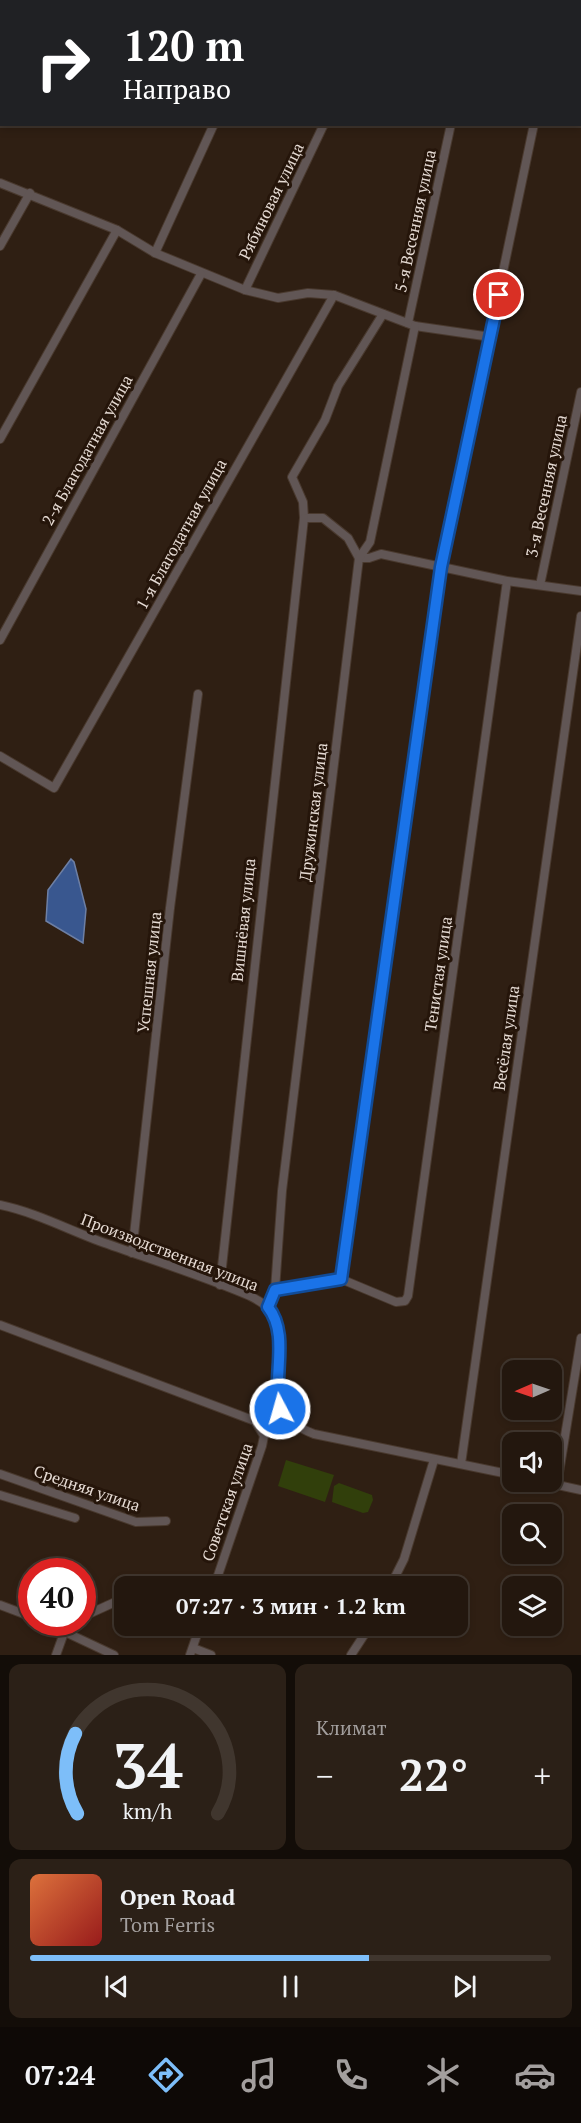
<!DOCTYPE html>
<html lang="ru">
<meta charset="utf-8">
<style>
body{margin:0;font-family:"PT Serif",serif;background:#2b2017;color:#f1f3f6;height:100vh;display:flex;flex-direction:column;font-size:22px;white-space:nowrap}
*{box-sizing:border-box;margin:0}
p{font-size:20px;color:#a39f9e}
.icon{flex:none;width:33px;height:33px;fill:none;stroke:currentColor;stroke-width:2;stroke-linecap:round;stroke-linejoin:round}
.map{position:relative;height:1655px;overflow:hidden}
.sheet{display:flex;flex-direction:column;gap:9px;padding:9px;background:#130d08;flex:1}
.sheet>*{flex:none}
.hud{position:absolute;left:0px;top:0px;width:582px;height:126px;box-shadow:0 3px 9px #0003,0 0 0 2px #40362e;background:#202124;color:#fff;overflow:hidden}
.needle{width:39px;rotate:268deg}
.fabs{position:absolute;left:502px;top:1360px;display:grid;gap:12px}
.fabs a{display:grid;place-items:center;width:60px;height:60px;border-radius:12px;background:#23170e;box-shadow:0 3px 9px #0003,0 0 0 2px #40362e;font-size:30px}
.speed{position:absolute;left:18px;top:1558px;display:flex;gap:12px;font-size:30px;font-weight:700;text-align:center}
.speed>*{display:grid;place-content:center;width:78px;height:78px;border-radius:50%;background:#23170e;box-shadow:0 3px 9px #0003,0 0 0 2px #40362e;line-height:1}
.speed .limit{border:9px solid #d22;background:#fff;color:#111}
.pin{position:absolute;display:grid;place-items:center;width:51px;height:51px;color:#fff;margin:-26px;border:3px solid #fff;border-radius:50%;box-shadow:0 2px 6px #0007}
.me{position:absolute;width:66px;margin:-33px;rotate:354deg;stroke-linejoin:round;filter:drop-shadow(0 0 4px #0008)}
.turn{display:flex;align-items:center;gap:21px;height:126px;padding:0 24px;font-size:27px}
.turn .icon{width:78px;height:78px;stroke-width:2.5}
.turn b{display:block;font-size:42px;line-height:51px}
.big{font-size:45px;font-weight:800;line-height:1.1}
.sheet .tile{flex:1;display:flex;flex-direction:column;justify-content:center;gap:9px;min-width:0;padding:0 21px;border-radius:12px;background:#2b2017}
.sheet .dial{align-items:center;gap:0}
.dial svg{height:156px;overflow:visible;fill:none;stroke:#40362e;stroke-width:7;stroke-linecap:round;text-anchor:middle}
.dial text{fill:#f1f3f6;stroke:none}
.song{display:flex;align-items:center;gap:18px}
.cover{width:72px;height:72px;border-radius:9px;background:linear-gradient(135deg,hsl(20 70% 55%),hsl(0 70% 35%))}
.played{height:6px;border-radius:3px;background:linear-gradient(90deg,#7dbef9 65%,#40362e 65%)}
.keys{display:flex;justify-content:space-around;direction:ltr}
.heat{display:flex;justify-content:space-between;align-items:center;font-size:33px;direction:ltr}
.sheet .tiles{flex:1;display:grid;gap:9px;grid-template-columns:1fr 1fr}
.tile:last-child{grid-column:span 2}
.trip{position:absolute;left:114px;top:1576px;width:354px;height:60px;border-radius:12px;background:#23170e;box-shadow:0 3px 9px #0003,0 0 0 2px #40362e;font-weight:800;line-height:60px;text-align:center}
.tab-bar{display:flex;height:96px;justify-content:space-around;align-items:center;background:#0e0906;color:#a39f9e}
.tab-bar .icon{width:42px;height:42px}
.tab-bar .selected{color:#7dbef9}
.tab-bar b{font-size:27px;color:#f1f3f6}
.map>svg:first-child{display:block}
</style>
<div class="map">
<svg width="581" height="1655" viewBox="0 0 581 1655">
<rect width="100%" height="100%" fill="#2f1f13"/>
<!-- green -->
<g fill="#313f0b">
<path d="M286,1460l48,15 -9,27 -47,-16z"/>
<path d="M339,1483l33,12 1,5 -5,12 -5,1 -31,-11 2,-16z"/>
</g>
<!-- water -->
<path fill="#39578f" stroke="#6d7fa4" stroke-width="1.5" d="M71,859l3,3 12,47 -3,34 -37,-22 2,-31z"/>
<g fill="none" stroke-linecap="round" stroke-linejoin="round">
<!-- minor casing -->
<g stroke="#49392e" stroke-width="10">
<g id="minor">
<path d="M378,0l3,2"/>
<path d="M271,2l1,-2"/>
<path d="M479,2v-2"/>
<path d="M559,2l1,-2"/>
<path d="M0,183l117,47 38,23 90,37 33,8 30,-5 26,2 81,31 76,11"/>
<path d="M0,246l30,-53"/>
<path d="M155,253l59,-129"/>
<path d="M245,290l79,-166"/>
<path d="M383,314l-45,72 -13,34 -33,57 11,25 1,16h19l25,20 11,20h10l12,-4 126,27 74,10"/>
<path d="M408,323l43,-199"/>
<path d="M0,439l117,-209"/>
<path d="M540,585l41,-193"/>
<path d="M0,640l201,-366"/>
<path d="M0,756l54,32 280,-493"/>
<path d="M0,1205c34,7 67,24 99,36 50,18 102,34 151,55 8,4 17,9 22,17 29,42 -31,93 42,121l199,41"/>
<path d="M132,1253l38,-345 28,-214"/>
<path d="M341,1279l100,-712 93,-443"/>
<path d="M220,1285l84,-767"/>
<path d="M275,1290l66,-11 55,23 9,-1 3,-5 99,-715"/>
<path d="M268,1307l7,-17 7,-99 77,-633 11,-16 45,-216"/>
<path d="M0,1325l255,96 9,15 -2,10 -48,141"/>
<path d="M461,1464l120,-848"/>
<path d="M0,1474l136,48 30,-1"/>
<path d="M544,1482l37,8"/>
<path d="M557,1485l24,-147"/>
<path d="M0,1495l75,23"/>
<path d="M390,1587l14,-28 30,-99"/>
<path d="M0,1605l32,12"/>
<path d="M82,1617l42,-19"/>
<path d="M46,1623l68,32"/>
<path d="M193,1648l18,7"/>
<path d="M56,1655l9,-25 6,-7"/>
<path d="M190,1655l10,-29"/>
<path d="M351,1655l19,-29"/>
</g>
</g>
<!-- minor -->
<use href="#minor" stroke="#615655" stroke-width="8"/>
</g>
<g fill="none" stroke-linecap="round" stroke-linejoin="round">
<!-- route casing -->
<g stroke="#114b97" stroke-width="15">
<path id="route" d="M280,1409c-8,-32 10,-74 -12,-102l7,-17 66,-11 100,-712 58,-272"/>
</g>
<!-- route -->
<use href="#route" stroke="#1a73e8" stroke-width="10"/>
</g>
<g text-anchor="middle" stroke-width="6" stroke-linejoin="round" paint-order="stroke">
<!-- street labels -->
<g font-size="16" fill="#e6dbd4" stroke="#25150a">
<text transform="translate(271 201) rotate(-64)" y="6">Рябиновая улица</text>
<text transform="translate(415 221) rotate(-78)" y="6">5-я Весенняя улица</text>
<text transform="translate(87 450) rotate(-61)" y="6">2-я Благодатная улица</text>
<text transform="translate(546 486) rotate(-78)" y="6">3-я Весенняя улица</text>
<text transform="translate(181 534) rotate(-61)" y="6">1-я Благодатная улица</text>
<text transform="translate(313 812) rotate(-83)" y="6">Дружинская улица</text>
<text transform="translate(243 920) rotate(-84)" y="6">Вишнёвая улица</text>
<text transform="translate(149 972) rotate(-84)" y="6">Успешная улица</text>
<text transform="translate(438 974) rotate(-82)" y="6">Тенистая улица</text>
<text transform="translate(506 1038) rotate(-82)" y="6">Весёлая улица</text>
<text transform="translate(170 1252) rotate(21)" y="6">Производственная улица</text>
<text transform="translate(87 1488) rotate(19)" y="6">Средняя улица</text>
<text transform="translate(227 1502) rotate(-71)" y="6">Советская улица</text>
</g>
</g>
</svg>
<div class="fabs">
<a><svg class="needle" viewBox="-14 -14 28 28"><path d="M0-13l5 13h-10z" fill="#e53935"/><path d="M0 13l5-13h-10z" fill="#a39f9e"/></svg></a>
<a><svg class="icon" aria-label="sound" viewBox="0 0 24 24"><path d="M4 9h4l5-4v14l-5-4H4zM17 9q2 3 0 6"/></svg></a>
<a><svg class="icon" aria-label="search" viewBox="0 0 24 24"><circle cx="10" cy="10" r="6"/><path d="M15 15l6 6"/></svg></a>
<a><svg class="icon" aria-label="layers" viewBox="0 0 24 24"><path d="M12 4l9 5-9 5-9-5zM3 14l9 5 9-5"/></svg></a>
</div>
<div class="speed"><div class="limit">40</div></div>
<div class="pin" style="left:499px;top:295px;background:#d93025"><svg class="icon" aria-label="arrive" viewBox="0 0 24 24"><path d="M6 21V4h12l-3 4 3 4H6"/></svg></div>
<svg class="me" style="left:280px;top:1409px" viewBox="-20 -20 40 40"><circle r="17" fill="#1a73e8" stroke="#fff" stroke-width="3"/><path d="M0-11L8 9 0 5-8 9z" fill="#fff"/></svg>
<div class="trip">07:27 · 3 мин · 1.2 km</div>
<div class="hud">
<div class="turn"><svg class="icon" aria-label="right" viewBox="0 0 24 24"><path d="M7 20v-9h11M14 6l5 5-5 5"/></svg><div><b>120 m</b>Направо</div></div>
</div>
</div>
<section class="sheet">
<div class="tiles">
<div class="tile dial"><svg viewBox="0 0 100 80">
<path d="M14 69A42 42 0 1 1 86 69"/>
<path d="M14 69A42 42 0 0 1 13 28" stroke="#7dbef9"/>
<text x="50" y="56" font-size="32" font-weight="700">34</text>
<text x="50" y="72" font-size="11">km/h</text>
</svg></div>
<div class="tile"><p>Климат</p>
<div class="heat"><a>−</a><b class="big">22°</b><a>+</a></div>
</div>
<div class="tile">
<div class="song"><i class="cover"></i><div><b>Open Road</b><p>Tom Ferris</p></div></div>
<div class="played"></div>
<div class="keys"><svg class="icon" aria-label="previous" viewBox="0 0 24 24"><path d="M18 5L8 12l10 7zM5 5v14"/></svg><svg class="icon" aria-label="pause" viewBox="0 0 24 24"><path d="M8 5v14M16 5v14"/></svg><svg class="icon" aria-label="next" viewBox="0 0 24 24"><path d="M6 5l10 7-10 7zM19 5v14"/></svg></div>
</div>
</div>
</section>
<nav class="tab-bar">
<b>07:24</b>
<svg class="icon selected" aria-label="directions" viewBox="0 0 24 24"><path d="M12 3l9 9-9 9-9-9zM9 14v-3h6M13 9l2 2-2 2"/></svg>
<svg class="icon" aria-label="music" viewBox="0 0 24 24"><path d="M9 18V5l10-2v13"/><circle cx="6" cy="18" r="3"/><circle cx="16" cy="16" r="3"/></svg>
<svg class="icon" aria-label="phone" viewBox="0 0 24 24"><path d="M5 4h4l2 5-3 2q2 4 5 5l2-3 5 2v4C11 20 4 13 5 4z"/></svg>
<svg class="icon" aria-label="climate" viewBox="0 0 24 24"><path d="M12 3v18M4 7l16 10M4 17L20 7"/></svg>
<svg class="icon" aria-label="car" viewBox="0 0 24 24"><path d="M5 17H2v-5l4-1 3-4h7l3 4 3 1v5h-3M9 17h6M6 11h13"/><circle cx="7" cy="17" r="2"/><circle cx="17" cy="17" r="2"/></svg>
</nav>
